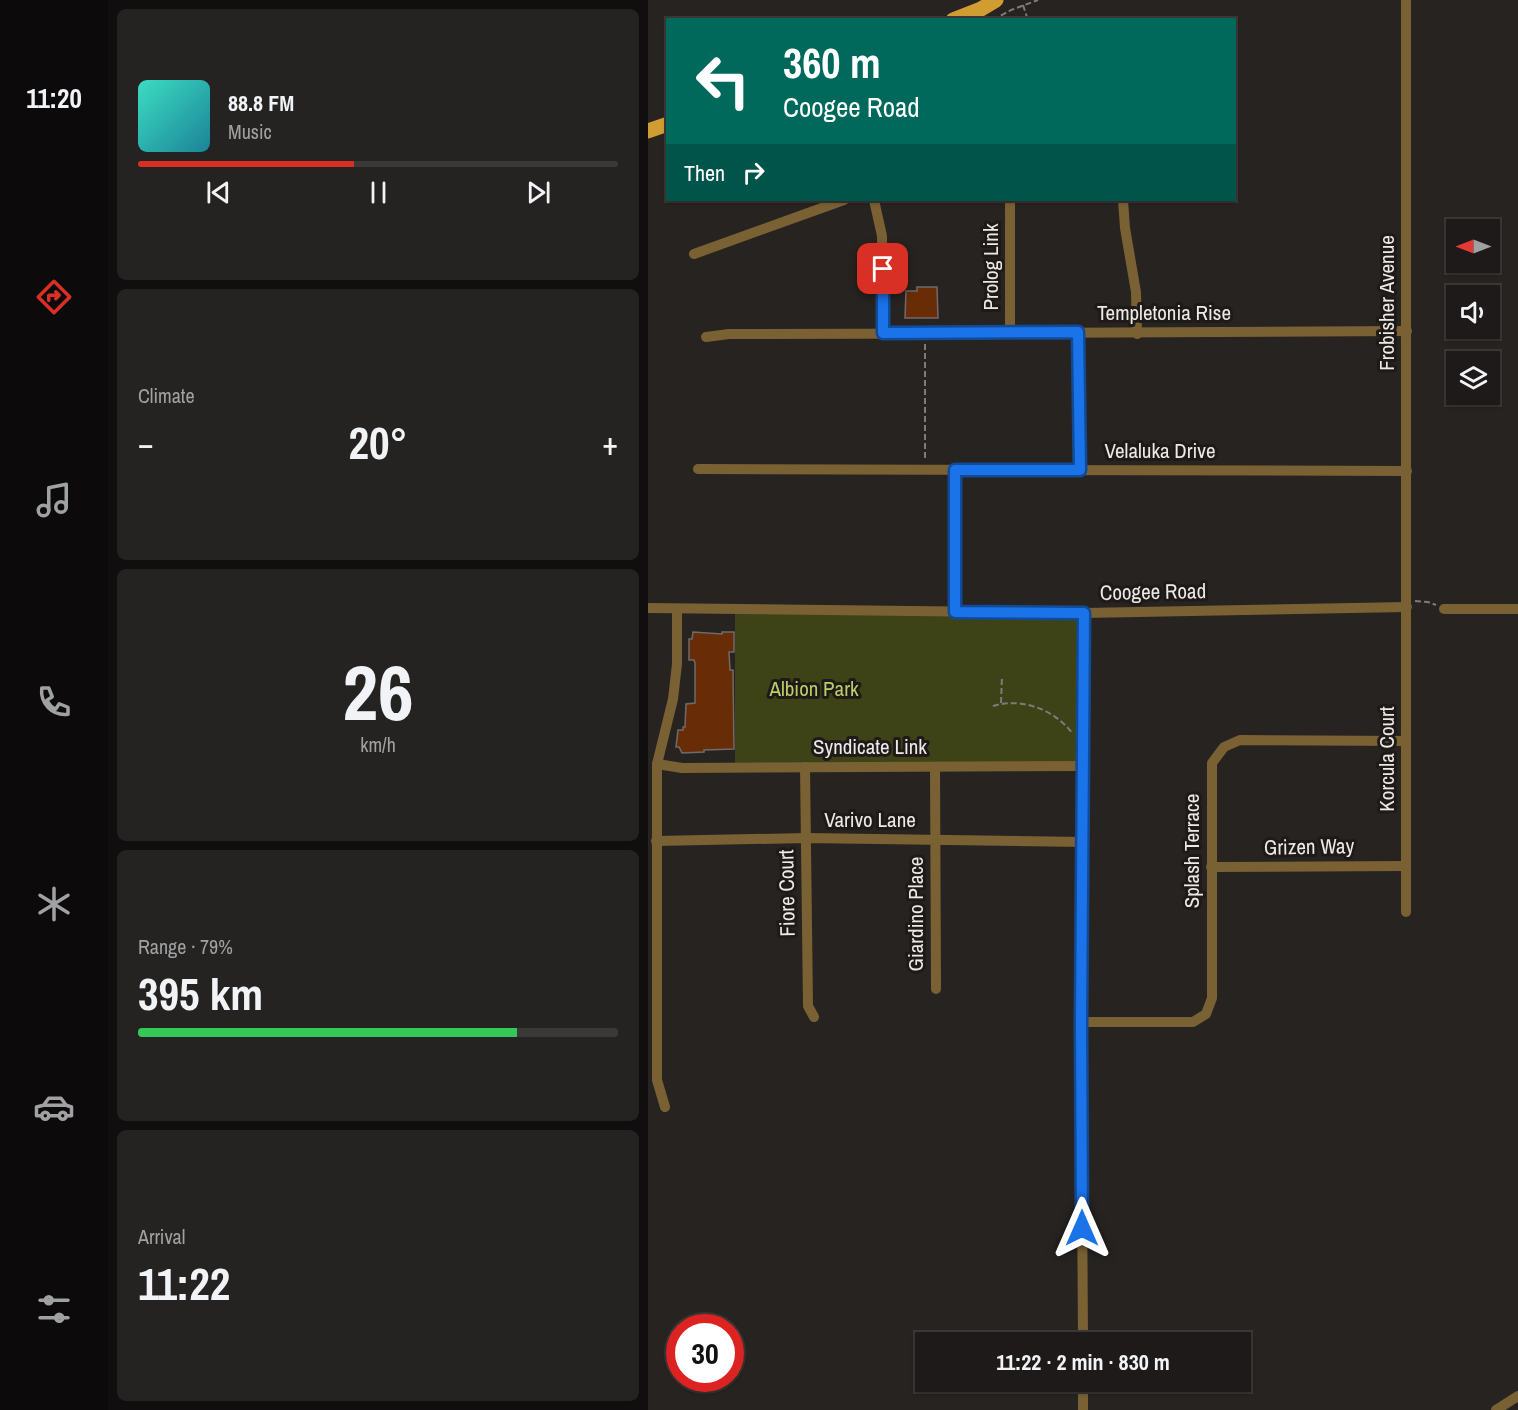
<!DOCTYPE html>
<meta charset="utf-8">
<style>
body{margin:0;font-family:"Archivo Narrow",sans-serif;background:#252322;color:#f1f3f6;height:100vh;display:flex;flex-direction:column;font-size:22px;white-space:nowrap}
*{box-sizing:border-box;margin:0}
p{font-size:20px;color:#a0a1a2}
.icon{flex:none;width:33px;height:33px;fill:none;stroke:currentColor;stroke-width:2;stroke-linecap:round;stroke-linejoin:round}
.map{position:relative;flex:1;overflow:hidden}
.side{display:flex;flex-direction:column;gap:9px;padding:9px;background:#100e0e;width:540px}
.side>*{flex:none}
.hud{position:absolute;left:18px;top:18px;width:570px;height:183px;border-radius:0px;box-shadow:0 2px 4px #0004,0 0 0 2px #3b3838;background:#00695c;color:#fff;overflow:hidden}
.needle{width:39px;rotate:270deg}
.controls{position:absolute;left:798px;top:219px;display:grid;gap:12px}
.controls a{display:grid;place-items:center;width:54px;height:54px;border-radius:0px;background:#1d1a19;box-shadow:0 2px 4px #0004,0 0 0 2px #3b3838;font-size:30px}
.speed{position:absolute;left:18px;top:1314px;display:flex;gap:12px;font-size:30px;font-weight:700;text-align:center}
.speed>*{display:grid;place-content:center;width:78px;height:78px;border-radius:50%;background:#1d1a19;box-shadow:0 2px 4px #0004,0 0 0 2px #3b3838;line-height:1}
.speed .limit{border:9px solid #d22;background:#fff;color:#111}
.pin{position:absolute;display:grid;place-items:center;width:51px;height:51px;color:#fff;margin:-26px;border-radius:12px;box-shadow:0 3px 9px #0006}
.me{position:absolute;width:66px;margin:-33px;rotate:0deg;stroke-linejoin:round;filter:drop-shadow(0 0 4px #0008)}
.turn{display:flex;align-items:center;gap:21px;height:126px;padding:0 18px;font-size:27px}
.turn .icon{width:78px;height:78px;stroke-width:2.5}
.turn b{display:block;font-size:42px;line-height:51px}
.then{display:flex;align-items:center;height:57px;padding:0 18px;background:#0003;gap:12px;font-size:22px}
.big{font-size:45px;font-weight:700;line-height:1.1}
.side .widget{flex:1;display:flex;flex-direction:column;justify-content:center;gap:9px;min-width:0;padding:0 21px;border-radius:9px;background:#252322}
.side .dial{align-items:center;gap:0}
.dial b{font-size:78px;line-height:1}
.song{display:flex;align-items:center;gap:18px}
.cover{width:72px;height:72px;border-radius:9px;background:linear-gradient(135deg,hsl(170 70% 55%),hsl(190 70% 35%))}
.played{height:6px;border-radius:3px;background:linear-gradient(90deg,#d93025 45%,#3b3838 45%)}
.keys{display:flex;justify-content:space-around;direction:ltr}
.heat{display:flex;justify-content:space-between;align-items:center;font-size:33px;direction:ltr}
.charge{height:9px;border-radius:4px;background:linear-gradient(90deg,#34c759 79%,#3b3838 0)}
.trip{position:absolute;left:267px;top:1332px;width:336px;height:60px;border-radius:0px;background:#1d1a19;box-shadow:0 2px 4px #0004,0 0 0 2px #3b3838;font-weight:700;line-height:60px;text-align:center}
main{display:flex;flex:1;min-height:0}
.tab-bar{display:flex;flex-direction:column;width:108px;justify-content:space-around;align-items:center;background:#0c0a0a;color:#a0a1a2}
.tab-bar .icon{width:42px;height:42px}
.tab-bar .current{color:#d93025}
.tab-bar b{font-size:27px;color:#f1f3f6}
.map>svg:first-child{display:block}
</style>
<main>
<nav class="tab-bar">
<b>11:20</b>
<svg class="icon current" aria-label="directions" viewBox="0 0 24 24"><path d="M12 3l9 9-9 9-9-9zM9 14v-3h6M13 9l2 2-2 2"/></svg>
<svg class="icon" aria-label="music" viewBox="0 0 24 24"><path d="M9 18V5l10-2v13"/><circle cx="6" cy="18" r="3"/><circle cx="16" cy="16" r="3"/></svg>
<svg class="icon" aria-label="phone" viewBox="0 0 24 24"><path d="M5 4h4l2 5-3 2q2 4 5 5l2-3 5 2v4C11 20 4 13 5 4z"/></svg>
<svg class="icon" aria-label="climate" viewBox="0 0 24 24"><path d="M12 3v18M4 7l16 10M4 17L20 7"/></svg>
<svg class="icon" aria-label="car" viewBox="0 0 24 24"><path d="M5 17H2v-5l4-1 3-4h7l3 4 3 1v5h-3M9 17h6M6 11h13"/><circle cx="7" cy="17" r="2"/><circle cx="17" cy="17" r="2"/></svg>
<svg class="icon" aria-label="filters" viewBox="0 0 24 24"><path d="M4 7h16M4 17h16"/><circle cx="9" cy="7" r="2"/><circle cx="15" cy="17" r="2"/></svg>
</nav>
<section class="side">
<div class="widget">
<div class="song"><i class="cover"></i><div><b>88.8 FM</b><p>Music</p></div></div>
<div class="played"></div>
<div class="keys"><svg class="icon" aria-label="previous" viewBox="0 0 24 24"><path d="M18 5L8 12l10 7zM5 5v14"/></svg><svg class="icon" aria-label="pause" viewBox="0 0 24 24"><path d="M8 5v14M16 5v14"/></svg><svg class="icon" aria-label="next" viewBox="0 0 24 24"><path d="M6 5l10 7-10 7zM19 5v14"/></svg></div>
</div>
<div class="widget"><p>Climate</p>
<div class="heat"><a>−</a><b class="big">20°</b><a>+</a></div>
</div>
<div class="widget dial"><b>26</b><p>km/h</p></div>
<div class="widget"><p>Range · 79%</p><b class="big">395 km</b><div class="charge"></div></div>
<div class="widget"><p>Arrival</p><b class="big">11:22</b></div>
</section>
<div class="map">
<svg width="870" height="1410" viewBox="0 0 870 1410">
<rect width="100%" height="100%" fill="#272321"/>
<!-- green -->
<path fill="#3d4317" d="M87,609l349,4v153l-349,2z"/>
<!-- building -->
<g fill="#682d06" stroke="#706b69" stroke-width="1.5">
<path d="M269,287h20l1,31h-33l1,-27h11z"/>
<path d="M45,632l29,2v-2h12v20h-5l1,18h3l1,79 -30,1v2l-22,1 -3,-6h-3l2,-17h5v-3h2l1,-23 9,-1v-40l-1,-3h-5v-21h3z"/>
</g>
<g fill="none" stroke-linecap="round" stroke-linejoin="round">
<!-- path -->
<g stroke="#7e7b79" stroke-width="2" stroke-dasharray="6 3" stroke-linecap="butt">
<path d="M375,5l5,15"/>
<path d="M345,20l18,-10 27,-10"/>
<path d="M277,344v114"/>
<path d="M767,601l13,1 8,3"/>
<path d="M353,703l1,-27"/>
<path d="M345,706c29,-9 62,4 80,28"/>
</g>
<!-- street -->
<g stroke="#7a6134" stroke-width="10">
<path d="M226,200l8,36 1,97"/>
<path d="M475,200l2,28 11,64 1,42"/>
<path d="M46,254l150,-54"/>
<path d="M430,332l2,138"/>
<path d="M362,334v-134"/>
<path d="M58,337l23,-3c226,-1 452,0 678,-3"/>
<path d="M50,469l709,2"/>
<path d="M0,608l436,5 323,-6"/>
<path d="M796,609h74"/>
<path d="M307,612v-142"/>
<path d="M9,764l25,4 402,-2"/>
<path d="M157,767l3,239 6,11"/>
<path d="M287,767l1,222"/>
<path d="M8,841l150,-3 278,4"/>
<path d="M563,867l195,-1"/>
<path d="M758,912v-912"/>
<path d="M433,1022h112l13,-8 6,-16v-235l12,-16 16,-7 166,1"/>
<path d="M17,1107l-8,-27v-316l16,-65 4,-35v-55"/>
<path d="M435,1342l-2,-320 3,-180v-229"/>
<path d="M435,1382v28"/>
<path d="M848,1410l22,-14"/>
</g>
<!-- primary -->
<g stroke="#d19d32" stroke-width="15">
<path d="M305,20l28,-11 15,-9"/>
<path d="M0,131l20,-7"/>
</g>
</g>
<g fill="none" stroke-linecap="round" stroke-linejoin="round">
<!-- route casing -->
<g stroke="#114b97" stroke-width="15">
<path id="route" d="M235,269v64l195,-1 2,138h-125v142l129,1 -3,409 1,206"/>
</g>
<!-- route -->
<use href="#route" stroke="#1a73e8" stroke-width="10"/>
</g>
<g text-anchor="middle" stroke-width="6" stroke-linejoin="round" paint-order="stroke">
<!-- street labels -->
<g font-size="21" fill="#ece9e8" stroke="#1d1a18">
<text transform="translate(343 267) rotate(-90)" y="7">Prolog Link</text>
<text transform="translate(739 303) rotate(-90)" y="7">Frobisher Avenue</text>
<text x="516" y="320">Templetonia Rise</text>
<text x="512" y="458">Velaluka Drive</text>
<text transform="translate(505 592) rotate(-1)" y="7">Coogee Road</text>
<text x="222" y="754">Syndicate Link</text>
<text transform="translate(739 759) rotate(-90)" y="7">Korcula Court</text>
<text x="222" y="827">Varivo Lane</text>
<text transform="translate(661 847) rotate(-1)" y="7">Grizen Way</text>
<text transform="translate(544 851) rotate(-90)" y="7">Splash Terrace</text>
<text transform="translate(139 893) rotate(-91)" y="7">Fiore Court</text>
<text transform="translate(268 914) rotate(-90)" y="7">Giardino Place</text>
</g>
<!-- park labels -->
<g font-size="21" fill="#becc68" stroke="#1d1a18">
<text x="166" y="696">Albion Park</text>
</g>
</g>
</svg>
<div class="controls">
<a><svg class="needle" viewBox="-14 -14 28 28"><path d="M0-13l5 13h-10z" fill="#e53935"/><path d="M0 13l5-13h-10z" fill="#a0a1a2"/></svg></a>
<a><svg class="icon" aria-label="sound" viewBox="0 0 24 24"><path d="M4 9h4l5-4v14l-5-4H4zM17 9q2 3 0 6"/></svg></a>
<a><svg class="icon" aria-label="layers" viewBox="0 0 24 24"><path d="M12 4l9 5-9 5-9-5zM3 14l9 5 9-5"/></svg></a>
</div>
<div class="speed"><div class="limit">30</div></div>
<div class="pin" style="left:235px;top:269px;background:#d93025"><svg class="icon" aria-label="arrive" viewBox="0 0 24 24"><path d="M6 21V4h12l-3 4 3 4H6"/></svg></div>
<svg class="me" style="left:434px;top:1228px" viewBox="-20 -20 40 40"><path d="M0-17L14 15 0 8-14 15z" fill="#1a73e8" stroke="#fff" stroke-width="4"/></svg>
<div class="trip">11:22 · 2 min · 830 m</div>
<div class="hud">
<div class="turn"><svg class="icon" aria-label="left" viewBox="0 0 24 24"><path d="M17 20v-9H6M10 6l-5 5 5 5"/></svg><div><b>360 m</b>Coogee Road</div></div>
<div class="then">Then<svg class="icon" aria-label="right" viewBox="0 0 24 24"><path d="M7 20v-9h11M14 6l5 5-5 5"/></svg></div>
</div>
</div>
</main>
